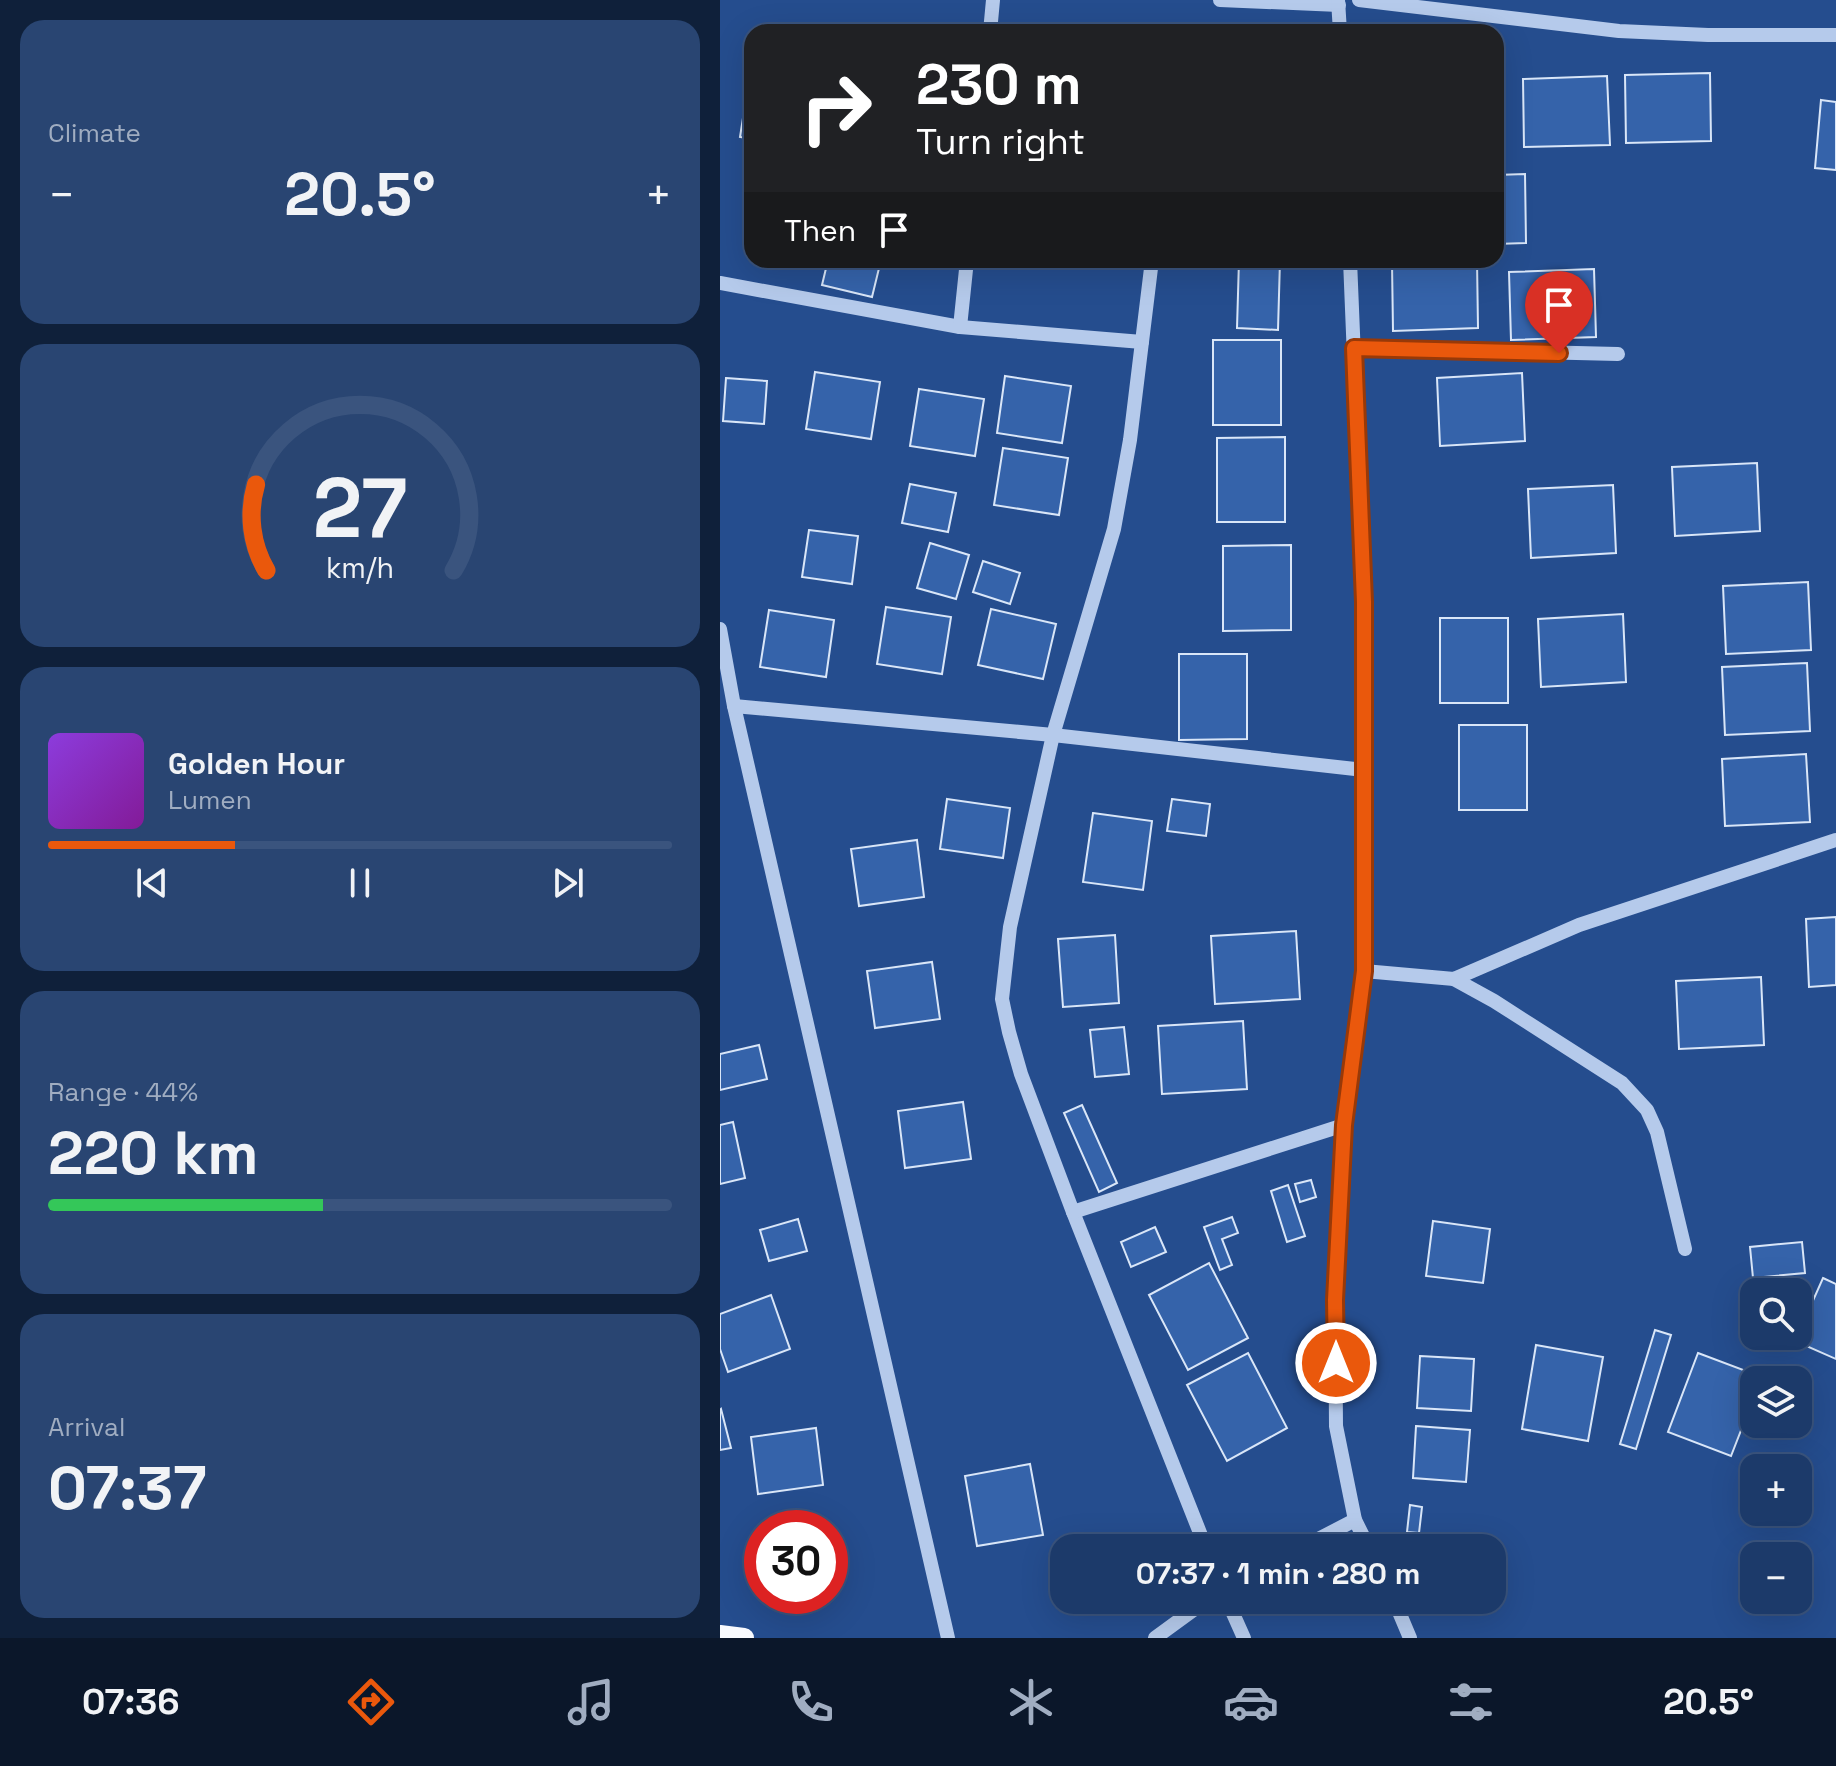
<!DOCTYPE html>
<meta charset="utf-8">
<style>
body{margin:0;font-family:"Space Grotesk",sans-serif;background:#294572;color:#f1f3f6;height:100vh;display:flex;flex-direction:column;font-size:30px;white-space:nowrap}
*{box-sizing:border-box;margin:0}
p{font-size:26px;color:#a0adc1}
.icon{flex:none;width:44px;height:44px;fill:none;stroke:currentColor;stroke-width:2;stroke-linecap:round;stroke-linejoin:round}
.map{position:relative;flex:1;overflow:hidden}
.side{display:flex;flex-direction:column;gap:20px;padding:20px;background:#0f203a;width:720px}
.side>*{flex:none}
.banner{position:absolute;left:24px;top:24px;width:760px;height:244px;border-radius:24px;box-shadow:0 8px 32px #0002,0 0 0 2px #3a547e;background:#202124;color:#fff;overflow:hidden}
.fabs{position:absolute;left:1020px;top:1278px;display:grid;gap:16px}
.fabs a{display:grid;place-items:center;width:72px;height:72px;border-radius:16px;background:#1c3a6a;box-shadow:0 8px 32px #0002,0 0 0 2px #3a547e;font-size:40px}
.speed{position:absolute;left:24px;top:1510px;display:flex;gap:16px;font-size:40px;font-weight:700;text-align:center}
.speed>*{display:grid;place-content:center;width:104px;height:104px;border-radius:50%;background:#1c3a6a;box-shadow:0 8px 32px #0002,0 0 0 2px #3a547e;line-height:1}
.speed .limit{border:12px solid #d22;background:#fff;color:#111}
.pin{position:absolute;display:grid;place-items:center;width:68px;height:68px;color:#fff;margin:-82px -34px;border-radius:50% 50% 50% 0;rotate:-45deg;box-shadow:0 0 8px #0007}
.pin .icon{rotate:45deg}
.me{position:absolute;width:88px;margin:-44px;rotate:0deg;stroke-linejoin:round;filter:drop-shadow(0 0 6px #0008)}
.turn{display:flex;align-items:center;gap:28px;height:168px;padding:0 40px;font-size:36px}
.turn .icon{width:104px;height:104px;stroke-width:2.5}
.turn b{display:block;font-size:56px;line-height:68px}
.then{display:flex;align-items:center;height:76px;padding:0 40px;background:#0003;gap:16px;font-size:30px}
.big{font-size:60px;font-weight:700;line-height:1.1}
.side .card{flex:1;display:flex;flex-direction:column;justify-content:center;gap:12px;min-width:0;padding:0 28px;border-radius:24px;background:#294572}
.side .dial{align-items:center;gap:0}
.dial svg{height:208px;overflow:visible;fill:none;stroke:#3a547e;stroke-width:7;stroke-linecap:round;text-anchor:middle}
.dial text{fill:#f1f3f6;stroke:none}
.song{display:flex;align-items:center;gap:24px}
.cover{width:96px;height:96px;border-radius:12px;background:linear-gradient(135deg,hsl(270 70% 55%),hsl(290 70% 35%))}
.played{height:8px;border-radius:4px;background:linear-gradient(90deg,#ea580c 30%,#3a547e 30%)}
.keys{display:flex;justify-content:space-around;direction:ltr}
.heat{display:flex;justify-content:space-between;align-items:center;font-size:44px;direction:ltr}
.charge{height:12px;border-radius:6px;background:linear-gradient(90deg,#34c759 44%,#3a547e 0)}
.trip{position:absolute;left:330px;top:1534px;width:456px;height:80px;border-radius:24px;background:#1c3a6a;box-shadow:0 8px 32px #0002,0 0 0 2px #3a547e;font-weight:700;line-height:80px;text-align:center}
.tab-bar{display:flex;height:128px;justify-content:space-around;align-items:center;background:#0b172a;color:#a0adc1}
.tab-bar .icon{width:56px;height:56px}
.tab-bar .current{color:#ea580c}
.tab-bar b{font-size:36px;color:#f1f3f6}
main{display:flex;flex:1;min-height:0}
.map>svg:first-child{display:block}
</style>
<main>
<section class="side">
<div class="card"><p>Climate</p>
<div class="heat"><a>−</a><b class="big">20.5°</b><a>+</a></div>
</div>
<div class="card dial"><svg viewBox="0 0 100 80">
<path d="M14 69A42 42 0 1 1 86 69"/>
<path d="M14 69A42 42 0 0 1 10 36" stroke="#ea580c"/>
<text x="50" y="56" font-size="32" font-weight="700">27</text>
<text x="50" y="72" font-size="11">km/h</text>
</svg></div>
<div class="card">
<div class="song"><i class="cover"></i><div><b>Golden Hour</b><p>Lumen</p></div></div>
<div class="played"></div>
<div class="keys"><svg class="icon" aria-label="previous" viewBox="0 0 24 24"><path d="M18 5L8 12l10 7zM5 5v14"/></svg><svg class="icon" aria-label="pause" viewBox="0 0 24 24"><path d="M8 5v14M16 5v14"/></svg><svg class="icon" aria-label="next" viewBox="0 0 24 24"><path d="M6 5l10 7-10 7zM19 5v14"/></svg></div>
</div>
<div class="card"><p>Range · 44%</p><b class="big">220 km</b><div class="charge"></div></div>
<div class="card"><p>Arrival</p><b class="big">07:37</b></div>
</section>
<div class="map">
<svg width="1116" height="1638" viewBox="0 0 1116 1638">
<rect width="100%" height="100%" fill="#254d8e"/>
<!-- building -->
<g fill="#3563aa" stroke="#d9e6f8" stroke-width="2">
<path d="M990,73l1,68 -85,2 -1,-68z"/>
<path d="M887,76l3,69 -86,2 -1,-68z"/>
<path d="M29,80l3,1v58l-12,-2z"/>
<path d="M1101,100l15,2v68l-21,-2z"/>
<path d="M805,174l1,69 -30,1v-69z"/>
<path d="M108,260h53l-9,37 -50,-12z"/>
<path d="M519,260h41l-2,70 -41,-2z"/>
<path d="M757,260l1,68 -85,3 -1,-68z"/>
<path d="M874,269l2,68 -85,3 -2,-68z"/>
<rect x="493" y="340" width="68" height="85"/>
<path d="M95,372l65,10 -9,57 -65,-10z"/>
<path d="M802,373l3,68 -85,5 -3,-68z"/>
<path d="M285,376l66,10 -9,57 -65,-10z"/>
<path d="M6,378l41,3 -3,43 -41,-3z"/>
<path d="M199,389l65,10 -9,57 -65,-10z"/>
<path d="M565,437v85h-68v-84z"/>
<path d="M283,448l65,10 -9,57 -65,-10z"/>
<path d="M1037,463l3,68 -85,5 -3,-69z"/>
<path d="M190,484l46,9 -8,39 -46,-9z"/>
<path d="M893,485l3,68 -85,5 -3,-69z"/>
<path d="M89,530l49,6 -6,48 -50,-7z"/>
<path d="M210,543l39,12 -13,44 -39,-11z"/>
<path d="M571,545v85l-68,1v-85z"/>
<path d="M263,561l37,12 -10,31 -37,-12z"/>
<path d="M1088,582l3,68 -85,4 -3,-68z"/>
<path d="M166,607l65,10 -9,57 -65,-10z"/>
<path d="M271,609l65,15 -13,55 -65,-14z"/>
<path d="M49,610l65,10 -8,57 -66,-10z"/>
<path d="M903,614l3,68 -85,5 -3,-68z"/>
<rect x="720" y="618" width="68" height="85"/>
<path d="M459,654h68v85l-68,1z"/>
<path d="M1087,663l3,68 -85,4 -3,-68z"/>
<rect x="739" y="725" width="68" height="85"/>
<path d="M1086,754l4,68 -85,4 -3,-67z"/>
<path d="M227,799l63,9 -7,50 -63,-9z"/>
<path d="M452,799l38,5 -4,32 -39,-5z"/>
<path d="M373,813l59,8 -9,69 -60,-8z"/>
<path d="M197,840l7,57 -65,9 -8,-57z"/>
<path d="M1116,917v68l-27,2 -3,-68z"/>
<path d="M576,931l4,68 -85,5 -4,-68z"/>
<path d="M395,935l4,68 -56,4 -5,-68z"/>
<path d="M212,962l8,57 -65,9 -8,-57z"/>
<path d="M1041,977l3,68 -85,4 -3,-68z"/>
<path d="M523,1021l4,68 -85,5 -4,-68z"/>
<path d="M404,1027l5,47 -34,3 -5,-47z"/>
<path d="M39,1045l8,34 -47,11v-36z"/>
<path d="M243,1102l8,57 -66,9 -7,-57z"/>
<path d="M362,1105l35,78 -18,9 -35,-79z"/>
<path d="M13,1122l12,56 -25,6v-59z"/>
<path d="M591,1180l5,17 -16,5 -5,-18z"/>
<path d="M568,1185l17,51 -18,6 -16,-51z"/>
<path d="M512,1217l6,16 -16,6 10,26 -12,5 -16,-43z"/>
<path d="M78,1219l9,32 -38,10 -9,-31z"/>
<path d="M713,1221l57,8 -7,54 -57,-7z"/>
<path d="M435,1227l11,25 -35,15 -10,-25z"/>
<path d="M1082,1242l3,31 -52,5 -3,-31z"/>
<path d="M489,1263l39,75 -60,32 -39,-75z"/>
<path d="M1103,1278l13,6v75l-41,-18z"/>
<path d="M51,1295l19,54 -62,23 -8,-23v-35z"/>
<path d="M935,1330l16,5 -35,114 -16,-5z"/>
<path d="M816,1345l67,12 -15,84 -66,-12z"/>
<path d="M528,1353l39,75 -60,33 -40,-76z"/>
<path d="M978,1353l64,24 -1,3h-7v17l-23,59 -63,-24z"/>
<path d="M700,1356l54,3 -3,52 -54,-3z"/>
<path d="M1,1409l10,39 -11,2v-40z"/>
<path d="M696,1426l54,4 -4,52 -53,-4z"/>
<path d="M96,1428l7,57 -65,9 -7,-57z"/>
<path d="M310,1464l13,71 -66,11 -12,-70z"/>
<path d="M690,1505l12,2 -3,26 -12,-1z"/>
</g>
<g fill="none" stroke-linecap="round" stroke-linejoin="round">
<!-- minor -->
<g stroke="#b5caeb" stroke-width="14">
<path d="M500,0l119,5"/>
<path d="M618,0l2,32"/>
<path d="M639,0l260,31 89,4h128"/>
<path d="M270,32l3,-32"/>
<path d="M432,260l-22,180 -16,89 -61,206 -43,192 -8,72 7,33 12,42 52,138 133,336"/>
<path d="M630,260l14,342v369l-20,154 -9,175 1,126 19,94 14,28"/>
<path d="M0,283l240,44 182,15"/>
<path d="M240,327l7,-67"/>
<path d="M634,348l264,6"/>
<path d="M0,629l14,77 214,932"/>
<path d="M14,706l319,29 311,35"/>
<path d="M644,971l90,8 125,-54 257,-85"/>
<path d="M734,979l40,22 128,82 25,27 10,22 28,117"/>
<path d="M353,1212l271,-87"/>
<path d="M581,1548l54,-28"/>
<path d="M507,1600l17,38"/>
<path d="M674,1600l16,38"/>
<path d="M435,1638l52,-38"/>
</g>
<!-- major -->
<path stroke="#f9fbff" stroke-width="20" d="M0,1635l24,3"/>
</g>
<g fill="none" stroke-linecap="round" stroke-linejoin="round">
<!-- route casing -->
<g stroke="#983908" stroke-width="20">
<path id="route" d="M616,1363l-1,-63 9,-175 20,-154v-369l-10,-254 205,5"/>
</g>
<!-- route -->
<use href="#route" stroke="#ea580c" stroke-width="14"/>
</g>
</svg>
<div class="fabs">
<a><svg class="icon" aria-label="search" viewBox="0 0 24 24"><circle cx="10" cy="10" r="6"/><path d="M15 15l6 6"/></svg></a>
<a><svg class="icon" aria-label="layers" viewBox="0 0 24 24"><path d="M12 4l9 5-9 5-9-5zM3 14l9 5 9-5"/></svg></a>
<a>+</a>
<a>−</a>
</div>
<div class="speed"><div class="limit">30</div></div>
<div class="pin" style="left:839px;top:353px;background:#d93025"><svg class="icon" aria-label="arrive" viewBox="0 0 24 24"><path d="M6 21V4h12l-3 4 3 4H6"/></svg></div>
<svg class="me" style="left:616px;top:1363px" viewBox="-20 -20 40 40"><circle r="17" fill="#ea580c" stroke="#fff" stroke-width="3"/><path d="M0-11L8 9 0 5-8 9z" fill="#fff"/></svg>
<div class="trip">07:37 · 1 min · 280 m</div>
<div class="banner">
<div class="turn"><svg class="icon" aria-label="right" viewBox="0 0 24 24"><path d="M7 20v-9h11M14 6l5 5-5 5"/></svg><div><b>230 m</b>Turn right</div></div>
<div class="then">Then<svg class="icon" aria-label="arrive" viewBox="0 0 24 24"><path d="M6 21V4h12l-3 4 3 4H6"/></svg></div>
</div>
</div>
</main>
<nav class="tab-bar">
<b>07:36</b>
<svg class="icon current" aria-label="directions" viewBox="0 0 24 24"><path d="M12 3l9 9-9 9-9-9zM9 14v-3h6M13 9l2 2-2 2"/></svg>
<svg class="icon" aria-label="music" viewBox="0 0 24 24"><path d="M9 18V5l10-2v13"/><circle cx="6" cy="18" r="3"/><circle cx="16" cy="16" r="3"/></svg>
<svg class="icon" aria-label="phone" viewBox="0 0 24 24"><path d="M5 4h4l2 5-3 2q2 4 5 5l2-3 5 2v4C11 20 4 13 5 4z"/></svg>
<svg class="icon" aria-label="climate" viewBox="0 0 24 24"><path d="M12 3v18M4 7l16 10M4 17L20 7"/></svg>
<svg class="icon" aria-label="car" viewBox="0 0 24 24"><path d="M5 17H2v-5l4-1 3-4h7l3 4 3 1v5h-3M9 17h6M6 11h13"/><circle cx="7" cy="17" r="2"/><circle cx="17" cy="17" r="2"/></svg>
<svg class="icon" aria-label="filters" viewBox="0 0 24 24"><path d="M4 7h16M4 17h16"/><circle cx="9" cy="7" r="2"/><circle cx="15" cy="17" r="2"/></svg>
<b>20.5°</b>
</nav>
